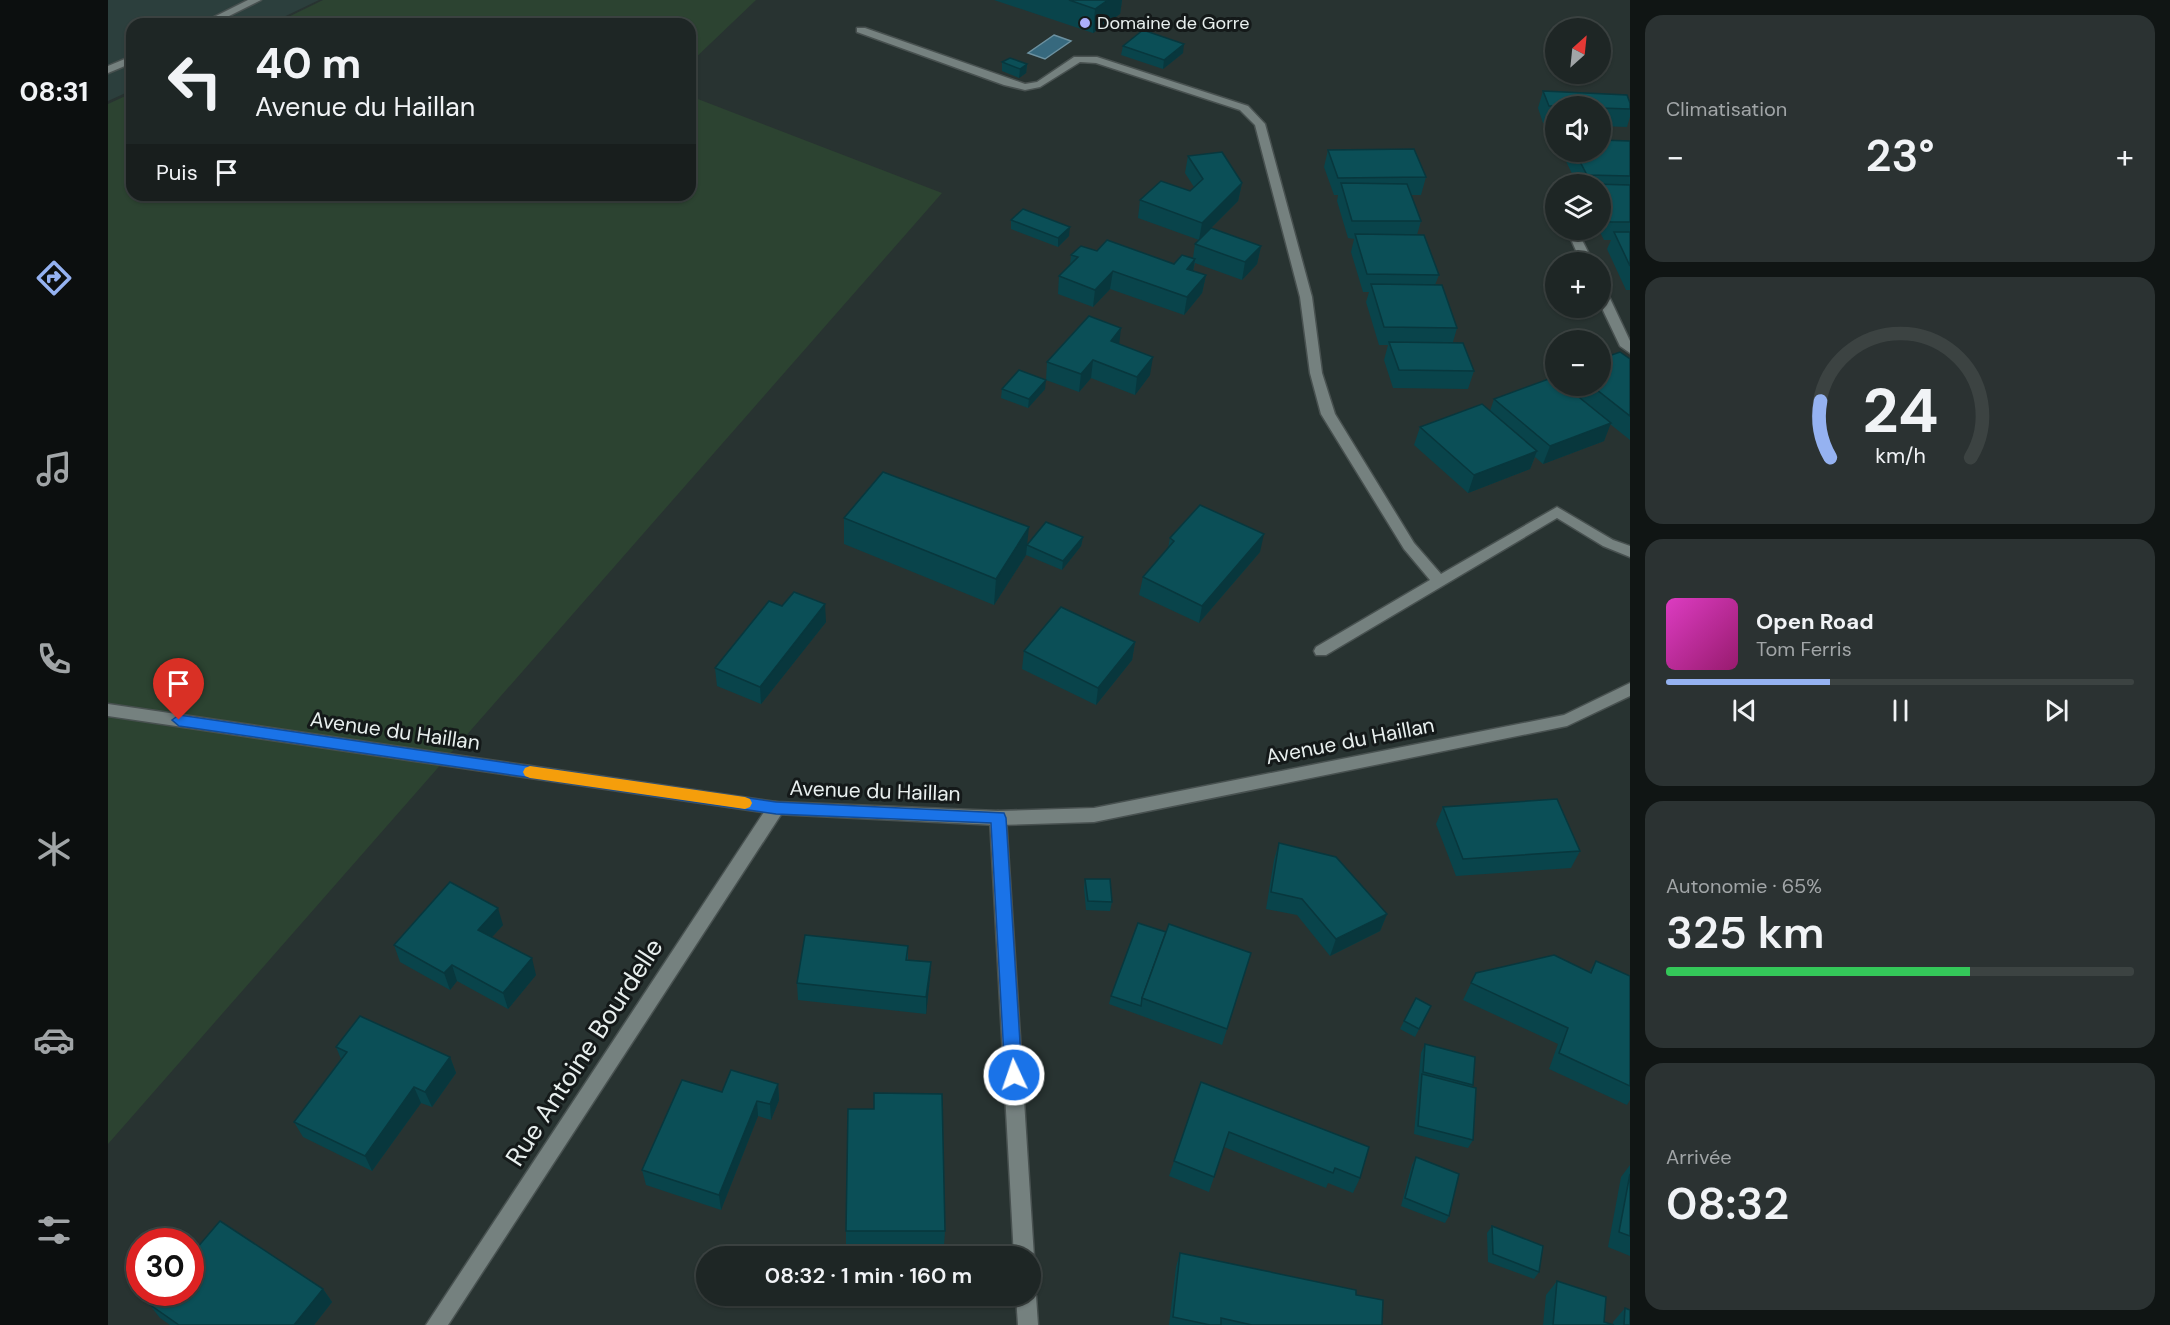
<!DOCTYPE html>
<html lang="fr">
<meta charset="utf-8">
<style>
body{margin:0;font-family:"DM Sans",sans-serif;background:#2b3232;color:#f1f3f6;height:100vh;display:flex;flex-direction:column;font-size:22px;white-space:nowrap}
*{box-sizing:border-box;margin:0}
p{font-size:20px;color:#a1a5a7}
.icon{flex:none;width:33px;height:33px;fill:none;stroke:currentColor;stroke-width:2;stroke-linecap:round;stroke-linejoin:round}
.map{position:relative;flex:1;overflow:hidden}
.drawer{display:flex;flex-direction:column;gap:15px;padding:15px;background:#101514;width:540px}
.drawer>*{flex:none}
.hud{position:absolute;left:18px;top:18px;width:570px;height:183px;border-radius:18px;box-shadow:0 2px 4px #0004,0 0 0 2px #3c4342;background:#1e2625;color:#f1f3f6;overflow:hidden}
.needle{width:39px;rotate:27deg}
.buttons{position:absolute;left:1437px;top:18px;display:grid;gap:12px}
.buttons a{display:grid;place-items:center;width:66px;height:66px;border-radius:50%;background:#1e2625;box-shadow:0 2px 4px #0004,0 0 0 2px #3c4342;font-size:30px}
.speed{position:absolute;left:18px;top:1228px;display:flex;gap:12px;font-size:30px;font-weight:700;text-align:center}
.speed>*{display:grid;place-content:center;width:78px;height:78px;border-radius:50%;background:#1e2625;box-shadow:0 2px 4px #0004,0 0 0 2px #3c4342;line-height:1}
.speed .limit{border:9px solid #d22;background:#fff;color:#111}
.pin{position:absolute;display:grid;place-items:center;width:51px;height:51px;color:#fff;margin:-62px -26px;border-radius:50% 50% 50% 0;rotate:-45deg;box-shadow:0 0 6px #0007}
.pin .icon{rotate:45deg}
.me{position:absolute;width:66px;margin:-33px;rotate:357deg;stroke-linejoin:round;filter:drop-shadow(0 0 4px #0008)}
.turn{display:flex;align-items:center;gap:21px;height:126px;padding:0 30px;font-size:27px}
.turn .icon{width:78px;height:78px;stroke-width:2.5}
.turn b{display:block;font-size:42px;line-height:51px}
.then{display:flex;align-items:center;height:57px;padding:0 30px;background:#0003;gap:12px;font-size:22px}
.big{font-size:45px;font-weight:600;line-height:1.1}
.drawer .card{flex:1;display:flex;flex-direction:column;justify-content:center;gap:9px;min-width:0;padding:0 21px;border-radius:18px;background:#2b3232}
.drawer .dial{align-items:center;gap:0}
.dial svg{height:156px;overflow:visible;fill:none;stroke:#3c4342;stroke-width:7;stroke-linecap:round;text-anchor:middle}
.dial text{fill:#f1f3f6;stroke:none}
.song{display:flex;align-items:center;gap:18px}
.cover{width:72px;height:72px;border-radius:9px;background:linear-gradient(135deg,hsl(310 70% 55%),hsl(320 70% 35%))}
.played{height:6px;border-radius:3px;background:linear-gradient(90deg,#95b2f1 35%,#3c4342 35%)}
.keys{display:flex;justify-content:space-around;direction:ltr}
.heat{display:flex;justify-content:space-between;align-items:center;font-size:33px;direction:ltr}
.charge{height:9px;border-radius:4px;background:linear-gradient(90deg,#34c759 65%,#3c4342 0)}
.trip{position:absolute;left:588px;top:1246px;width:345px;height:60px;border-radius:30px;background:#1e2625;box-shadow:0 2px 4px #0004,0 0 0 2px #3c4342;font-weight:600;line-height:60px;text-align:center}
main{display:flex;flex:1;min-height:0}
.tab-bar{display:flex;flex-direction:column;width:108px;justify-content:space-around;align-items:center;background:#0c0f0f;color:#a1a5a7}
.tab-bar .icon{width:42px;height:42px}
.tab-bar .current{color:#95b2f1}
.tab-bar b{font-size:27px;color:#f1f3f6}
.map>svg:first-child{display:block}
</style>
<main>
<nav class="tab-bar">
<b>08:31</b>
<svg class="icon current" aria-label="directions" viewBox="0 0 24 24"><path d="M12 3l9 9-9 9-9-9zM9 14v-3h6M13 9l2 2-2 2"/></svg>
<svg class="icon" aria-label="music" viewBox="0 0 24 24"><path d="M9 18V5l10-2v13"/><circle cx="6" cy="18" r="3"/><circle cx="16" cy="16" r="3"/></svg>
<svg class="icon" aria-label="phone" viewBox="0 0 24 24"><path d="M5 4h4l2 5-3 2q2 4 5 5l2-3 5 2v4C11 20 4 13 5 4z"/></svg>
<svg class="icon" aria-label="climate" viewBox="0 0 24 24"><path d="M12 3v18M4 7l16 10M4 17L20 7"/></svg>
<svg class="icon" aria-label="car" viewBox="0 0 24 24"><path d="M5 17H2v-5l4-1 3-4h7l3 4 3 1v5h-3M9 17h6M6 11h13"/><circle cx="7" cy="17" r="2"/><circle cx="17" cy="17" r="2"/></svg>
<svg class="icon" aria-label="filters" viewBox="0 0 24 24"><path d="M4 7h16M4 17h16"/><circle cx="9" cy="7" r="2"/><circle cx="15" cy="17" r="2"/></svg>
</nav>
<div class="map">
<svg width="1522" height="1325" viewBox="0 0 1522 1325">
<rect width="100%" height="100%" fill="#283331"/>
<!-- built -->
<path fill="#2c3f3d" d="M0,0h211l-50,24h-137v66l-24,11z"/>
<!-- green -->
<g fill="#2c4331">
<path d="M215,0h433l-66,63v-39h-416z"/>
<path d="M24,93v102h558v-99l252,97 -834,951v-1040z"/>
</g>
<!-- water -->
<path fill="#37697e" stroke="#6c91a0" stroke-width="1.5" d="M946,35l17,6 -26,18 -17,-6z"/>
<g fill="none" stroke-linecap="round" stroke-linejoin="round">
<!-- service casing -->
<g stroke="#485150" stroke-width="3">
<g id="service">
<path d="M140,0h13l-48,24h-13z"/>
<path d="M749,28h8l160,56 12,-2 37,-25h23l151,49 17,18 47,173 10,76 13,41 79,129 27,31 116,-67 56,33 17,6v11l-27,-11 -46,-28 -231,137h-10l-2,-4 2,-4 114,-67 -26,-31 -83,-135 -11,-41 -10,-76 -45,-172 -15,-15 -144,-47 -16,-1 -40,25 -15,3 -21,-5 -147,-53z"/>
<path d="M24,56v7l-24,10v-7z"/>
</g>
</g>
<!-- minor casing -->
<g stroke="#485150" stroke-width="3">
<g id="minor">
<path d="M1459,230h10l16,32h-12z"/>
<path d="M1492,287l6,3 24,51v12l-10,-7 -20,-42z"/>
<path d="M668,802l6,1 2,5 -2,5 -334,512h-22l344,-522z"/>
<path d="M890,811l6,2 2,5 28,439 -4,7v-7h-16l-24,-439 2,-5z"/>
<path d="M922,1288l6,8 2,29h-20l-2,-29h14z"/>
</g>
</g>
<!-- tertiary casing -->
<g stroke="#485150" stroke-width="3">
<path id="tertiary" d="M1522,683v13l-63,30 -473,96 -96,3 -222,-11 -668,-98v-12l668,98 222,9 96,-3 470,-93z"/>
</g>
<!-- service -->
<use href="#service" fill="#75817f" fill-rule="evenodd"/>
<!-- minor -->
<use href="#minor" fill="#75817f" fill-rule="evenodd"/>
<!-- tertiary -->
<use href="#tertiary" fill="#75817f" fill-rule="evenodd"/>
</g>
<!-- wall -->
<g fill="#09444b">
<path d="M886,0h128l-2,14 -27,19z"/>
<path d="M1015,46l60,7 -20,16 -42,-14z"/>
<path d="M894,62l25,2 -1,9 -7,5 -17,-7z"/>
<path d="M1435,91l87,12v14l-3,10 -27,-1v-20h-44v18l-13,-1 -5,-15z"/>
<path d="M1522,141v149h-4l-19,-41 4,-9h-7l-5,-10h1v-46h-23l-13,-27 2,-5h34z"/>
<path d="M1220,150l98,27 -5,18h-10l10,26 -4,14 22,40 -4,10 22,43 -4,14 21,29 -6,18 -75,-1 -9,-28 4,-15h-9l-13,-43 3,-10h-6l-12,-40 3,-13 -6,-1 -11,-37 1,-6h-4l-10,-28z"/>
<path d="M1080,156l54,27 -4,18 -27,27 50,18 -4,18 -15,16 -47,-17 -2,8 13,4 -4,18 -18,22 -74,-26 -17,18 -35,-13 1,-18 11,-11 1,-10 26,-4 77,13 19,-6 2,-14 4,-4 -61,-22 2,-18 50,-9 4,-4 -9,-14z"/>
<path d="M903,220l58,16 -11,11 -47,-18z"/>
<path d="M1011,344l31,31 -15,20 -44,-17 -12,14 -33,-12 1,-18z"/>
<path d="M1522,359v81l-20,-16 -6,17 -61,23 -8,-7 -5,12 -62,24 -54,-48 6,-18 70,-16 4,-12 62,-13h44z"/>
<path d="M894,389h43l-17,19 -27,-10z"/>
<path d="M736,518l184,26 55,-7 -2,9 -19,24 -36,-15 -32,50 -150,-61z"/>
<path d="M1062,538l90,14 -61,71 -60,-28 4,-18 25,-29z"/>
<path d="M674,606l44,16 -65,82 -44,-18 -2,-18z"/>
<path d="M1027,642l-3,18 -36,45 -74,-36 2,-18z"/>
<path d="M1335,807l137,44 -9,17 -115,8 -20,-52z"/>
<path d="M1171,843l108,71 -7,17 -50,25 -33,-41 -31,-6 8,-49z"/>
<path d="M977,879l27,23 -2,9 -24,-1 -2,-22z"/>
<path d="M395,925l-11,12 44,38 -28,34 -51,-28 -7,9 -50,-28 -6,-17z"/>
<path d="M1058,932l85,21 -29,92 -113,-41 2,-8z"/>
<path d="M800,946v14l23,2 -1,16 -4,36 -128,-14 -1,-17z"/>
<path d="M1488,961l34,15v124l-3,5 -78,-36 9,-25 -95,-44 13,-27 113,-1z"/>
<path d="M1323,1006l-16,31 -15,-8 4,-8z"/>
<path d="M1317,1044l48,41 -1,2 1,53 -5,8 -54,-14 7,-81z"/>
<path d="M228,1047l114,10 6,16 -24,34 -11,-4 -49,68 -69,-34 -9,-15 47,-63z"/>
<path d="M1093,1082l159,96 -7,15 -25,-10 -2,5 -102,-41 -15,45 -40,-16z"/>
<path d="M670,1084l1,16 -8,20 -13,-4 -37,94 -75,-25 -4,-15z"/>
<path d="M1308,1157l33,59 -4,7 -44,-17 11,-41z"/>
<path d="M1522,1165v91l-22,-9 13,-70z"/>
<path d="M1384,1226l47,46 -5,7 -46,-17 -1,-29z"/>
<path d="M738,1231h99l-1,15 -98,-1z"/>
<path d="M1072,1253l176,42 26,30h-213l7,-58z"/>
<path d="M1449,1281l47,41 9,3v-3l12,-14 -1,17h-81l3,-30z"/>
<path d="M215,1289l9,13 -18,23h-144l-10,-7 -11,-14z"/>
</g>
<!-- shaded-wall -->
<g fill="#08373d">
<path d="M1000,0h14l-2,14 -27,19 2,-24z"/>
<path d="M1076,44l-1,9 -20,16 1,-9z"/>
<path d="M919,64l-1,9 -7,5 1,-9z"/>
<path d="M1134,183l-4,18 -39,39 3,-17z"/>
<path d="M962,227l-1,9 -11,11v-9z"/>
<path d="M1153,246l-4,18 -15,16 3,-18z"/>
<path d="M1087,259l-3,18 -5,-8z"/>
<path d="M1005,271l-3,18 -17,18 2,-17z"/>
<path d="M1098,275l-4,18 -18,22 3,-18z"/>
<path d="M1013,328l-2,18 -8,-5z"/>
<path d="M1045,357l-3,18 -15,20 2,-18z"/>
<path d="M985,360l-2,18 -12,14 2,-18z"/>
<path d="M938,380l-1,9 -17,19 1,-9z"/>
<path d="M1503,423l-7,18 -61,23 7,-18z"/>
<path d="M1429,451l-7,18 -62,24 6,-18z"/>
<path d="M921,527l-3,28 -32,50 2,-26z"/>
<path d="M1156,534l-4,18 -61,71 3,-17z"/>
<path d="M975,537l-2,9 -19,24 1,-9z"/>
<path d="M717,604l1,18 -65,82 -1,-17z"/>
<path d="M1027,642l-3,18 -36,45 2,-17z"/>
<path d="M390,908l5,17 -19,21 -6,-16z"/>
<path d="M1279,914l-7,17 -50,25 6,-17z"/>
<path d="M424,958l4,17 -28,34 -5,-16z"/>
<path d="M823,962l-1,16 -4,36v-17z"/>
<path d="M344,965l5,16 -7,9 -6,-17z"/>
<path d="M342,1057l6,16 -24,34 -7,-15z"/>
<path d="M670,1084l1,16 -8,20 -1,-16z"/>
<path d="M306,1087l7,16 -49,68 -7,-15z"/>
<path d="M649,1101l1,15 -37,94 -2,-15z"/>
<path d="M215,1289l9,13 -18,23h-20z"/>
</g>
<!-- building -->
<g fill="#0b4f57" stroke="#08373d" stroke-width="1.5">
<path d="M961,0h39l-13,9z"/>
<path d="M1035,30l41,14 -20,16 -41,-14z"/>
<path d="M902,58l17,6 -7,5 -18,-7z"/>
<path d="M1435,91l84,4 3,8v6l-30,-1v-2h-51z"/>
<path d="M1492,140l30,1v35l-43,-1 -12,-23h25z"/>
<path d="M1306,149l12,28 -88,1 -10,-28z"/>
<path d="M1114,152l20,31 -40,40 -62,-23 21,-19 29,10 13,-12 -15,-23z"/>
<path d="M1233,183l66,1 14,37h-69z"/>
<path d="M1484,184l38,1v37h-20l-10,-20v-18z"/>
<path d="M915,209l47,18 -12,11 -47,-18z"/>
<path d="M1103,228l50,18 -16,16 -50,-18z"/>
<path d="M1506,232h16v34z"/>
<path d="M1247,234l69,1 15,40 -72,-1z"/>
<path d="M999,240l67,24 8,-9 13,4 -8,10 19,6 -19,22 -74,-26 -18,19 -36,-14 19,-19 -7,-2 10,-9 16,5z"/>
<path d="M1263,284l71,1 15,43 -73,-1z"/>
<path d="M981,316l32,12 -10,13 42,16 -16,20 -44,-17 -12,14 -34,-12z"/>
<path d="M1281,342l74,1 11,28 -75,-1z"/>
<path d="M1512,352l10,7v57l-38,-30h8v-27z"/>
<path d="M911,370l27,10 -17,19 -27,-10z"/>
<path d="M1446,377l2,1v8h9l46,37 -61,23 -56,-47z"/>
<path d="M1374,404l55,47 -63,24 -54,-48z"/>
<path d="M775,472l146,55 -33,52 -152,-61z"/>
<path d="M1092,505l64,29 -62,72 -59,-29 31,-36 -4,-3z"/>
<path d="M938,522l37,15 -20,24 -36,-16z"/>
<path d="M686,592l31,12 -65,83 -45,-19 54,-67 13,5z"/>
<path d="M953,607l74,35 -37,46 -74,-37z"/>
<path d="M1449,799l23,52 -117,8 -20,-52z"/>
<path d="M1171,843l57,14 51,57 -51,25 -34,-40 -31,-7z"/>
<path d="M977,879h25l2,23 -24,-1z"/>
<path d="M342,882l48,26 -20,22 54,28 -29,35 -51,-28 -8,8 -50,-28z"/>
<path d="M1030,923l28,9 -24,66 -1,8 -30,-10z"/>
<path d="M1061,924l82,29 -24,76 -85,-31z"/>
<path d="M697,935l103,11 -2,14 25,2 -5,35 -129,-14z"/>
<path d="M1446,955l37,18 5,-12 34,15v110l-71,-33 9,-25 -97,-45 5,-10z"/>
<path d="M1308,998l15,8 -12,23 -15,-8z"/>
<path d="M252,1016l90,41 -25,35 -11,-5 -49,69 -71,-34 53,-70 -11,-5z"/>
<path d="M1317,1044l50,13 -2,28 -50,-13z"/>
<path d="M623,1070l47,14 -8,20 -13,-3 -38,94 -77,-25 40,-90 40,12z"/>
<path d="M1314,1074l54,14 -3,52 -55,-14z"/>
<path d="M1093,1082l168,65 -9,31 -25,-10 -2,5 -104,-41 -15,45 -40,-16z"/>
<path d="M766,1093l68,1 3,137h-99l2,-122h26z"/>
<path d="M1308,1157l43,17 -10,42 -44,-18z"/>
<path d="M1522,1174v62l-11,-4z"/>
<path d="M112,1221l103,68 -29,36h-115l-30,-21 9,-11h32v-37z"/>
<path d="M1384,1226l51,20 -4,26 -46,-18z"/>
<path d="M1072,1253l176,37v5l27,5 -1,25h-130l-31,-7v7h-11l-37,-8z"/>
<path d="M1449,1281l49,16 -2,25 10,3h-61z"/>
<path d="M1517,1308l5,2v15h-6z"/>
</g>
<!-- route -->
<path fill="#1a73e8" stroke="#114b97" stroke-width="1.5" d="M71,715l597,87 228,11 2,5 16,257 -2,5 -6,2 -6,-2 -3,-5 -14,-252 -215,-9 -597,-88 -7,-6z"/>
<!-- slow -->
<path fill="#f59e0b" d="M422,766l215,31 5,2 2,4 -2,4 -5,2 -215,-31 -5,-2 -2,-4 2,-4z"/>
<!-- markers -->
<circle fill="#acaffb" stroke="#141919" stroke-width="2" cx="977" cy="23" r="6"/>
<g text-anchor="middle" stroke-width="6" stroke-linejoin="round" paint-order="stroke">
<!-- far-poi labels -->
<g font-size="18" fill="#e8efee" stroke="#141919" text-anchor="start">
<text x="989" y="29">Domaine de Gorre</text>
</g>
<!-- street labels -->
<g font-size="21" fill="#e8efee" stroke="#141919">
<text transform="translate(287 731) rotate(8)" y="7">Avenue du Haillan</text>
<text transform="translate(1242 741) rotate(-11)" y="7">Avenue du Haillan</text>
<text transform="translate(767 791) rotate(2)" y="7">Avenue du Haillan</text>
</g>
<!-- near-street labels -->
<g font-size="26" fill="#e8efee" stroke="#141919">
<text transform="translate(476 1052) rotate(-57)" y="9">Rue Antoine Bourdelle</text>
</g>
</g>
</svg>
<div class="buttons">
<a><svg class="needle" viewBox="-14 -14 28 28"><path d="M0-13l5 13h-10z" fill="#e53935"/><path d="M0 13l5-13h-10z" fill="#a1a5a7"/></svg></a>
<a><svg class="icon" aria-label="sound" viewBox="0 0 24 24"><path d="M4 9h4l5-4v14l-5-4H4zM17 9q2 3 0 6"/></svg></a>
<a><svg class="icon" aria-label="layers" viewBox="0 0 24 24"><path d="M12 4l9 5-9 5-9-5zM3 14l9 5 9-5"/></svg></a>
<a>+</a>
<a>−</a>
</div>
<div class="speed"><div class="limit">30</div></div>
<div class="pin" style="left:71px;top:720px;background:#d93025"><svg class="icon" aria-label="arrive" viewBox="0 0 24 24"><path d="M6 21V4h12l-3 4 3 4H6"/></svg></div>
<svg class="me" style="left:906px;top:1075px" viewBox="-20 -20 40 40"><circle r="17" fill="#1a73e8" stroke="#fff" stroke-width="3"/><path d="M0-11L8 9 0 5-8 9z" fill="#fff"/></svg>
<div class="trip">08:32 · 1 min · 160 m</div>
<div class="hud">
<div class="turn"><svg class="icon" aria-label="left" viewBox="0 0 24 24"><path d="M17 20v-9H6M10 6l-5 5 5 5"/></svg><div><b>40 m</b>Avenue du Haillan</div></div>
<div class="then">Puis<svg class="icon" aria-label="arrive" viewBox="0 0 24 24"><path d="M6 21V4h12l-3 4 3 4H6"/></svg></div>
</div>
</div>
<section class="drawer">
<div class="card"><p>Climatisation</p>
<div class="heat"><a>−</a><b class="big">23°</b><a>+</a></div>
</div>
<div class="card dial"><svg viewBox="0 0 100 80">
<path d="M14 69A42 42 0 1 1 86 69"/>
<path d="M14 69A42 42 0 0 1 9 40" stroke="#95b2f1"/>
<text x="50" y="56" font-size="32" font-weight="700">24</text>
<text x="50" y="72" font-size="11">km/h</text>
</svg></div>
<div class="card">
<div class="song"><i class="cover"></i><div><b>Open Road</b><p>Tom Ferris</p></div></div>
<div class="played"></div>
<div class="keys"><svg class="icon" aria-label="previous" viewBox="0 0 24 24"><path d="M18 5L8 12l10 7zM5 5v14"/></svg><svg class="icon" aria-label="pause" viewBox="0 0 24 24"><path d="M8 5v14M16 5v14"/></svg><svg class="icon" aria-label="next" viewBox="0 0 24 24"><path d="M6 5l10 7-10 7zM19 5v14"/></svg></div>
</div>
<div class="card"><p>Autonomie · 65%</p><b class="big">325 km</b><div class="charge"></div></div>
<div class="card"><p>Arrivée</p><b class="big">08:32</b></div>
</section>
</main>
